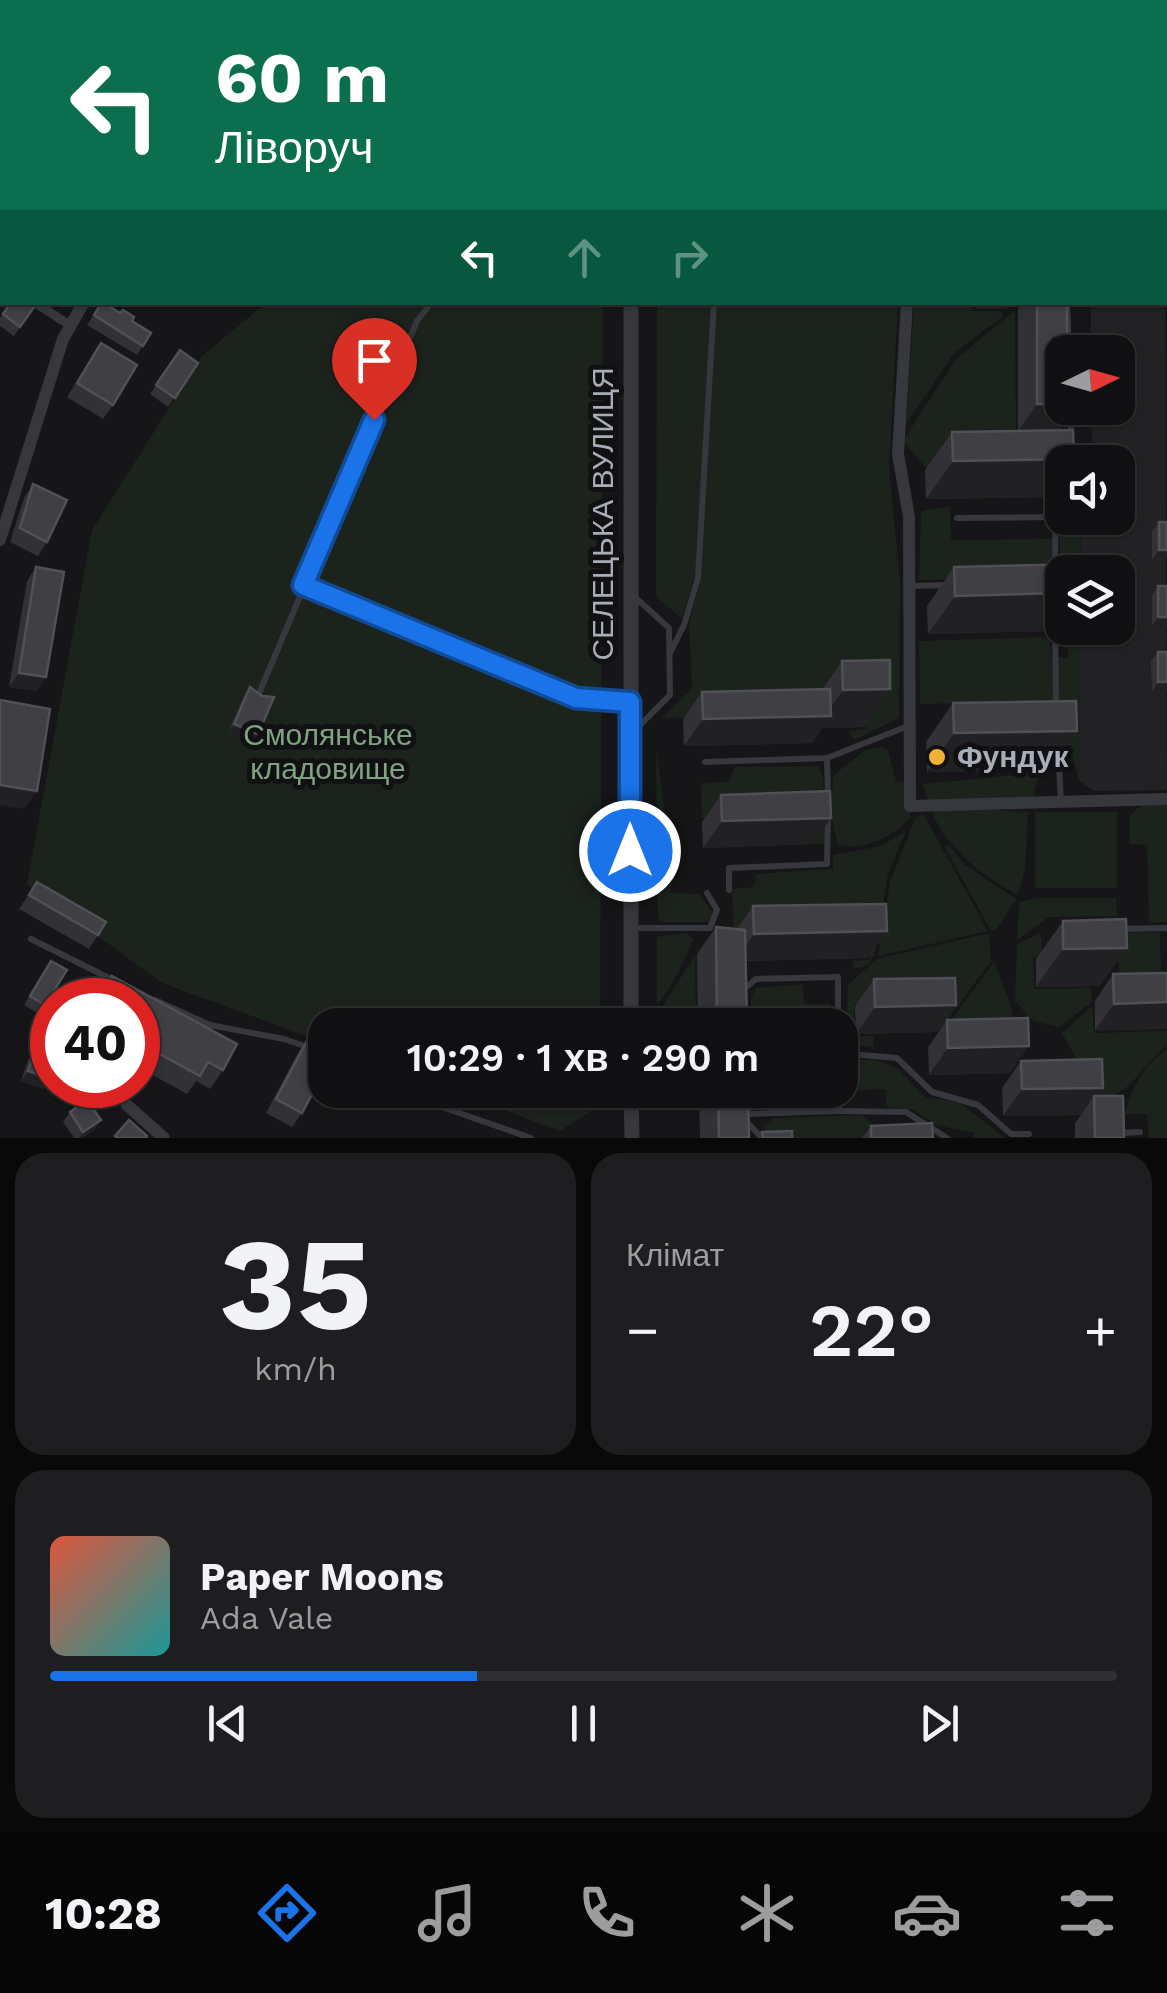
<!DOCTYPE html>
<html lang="uk">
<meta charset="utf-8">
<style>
body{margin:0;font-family:"Work Sans",sans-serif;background:#1e1e20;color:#f1f3f6;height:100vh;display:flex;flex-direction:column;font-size:38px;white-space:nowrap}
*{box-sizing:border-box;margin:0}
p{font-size:32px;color:#9c9d9f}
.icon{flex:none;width:55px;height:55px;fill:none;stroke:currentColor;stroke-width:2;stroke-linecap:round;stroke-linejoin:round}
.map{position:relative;height:1138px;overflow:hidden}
.side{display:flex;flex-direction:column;gap:15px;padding:15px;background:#09090a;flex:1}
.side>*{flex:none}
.hud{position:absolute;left:0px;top:0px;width:1168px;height:305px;box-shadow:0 2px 8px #0004,0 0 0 2px #303032;background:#0b6e4f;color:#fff;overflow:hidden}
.needle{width:65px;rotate:85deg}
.tools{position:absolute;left:1045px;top:335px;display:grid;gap:20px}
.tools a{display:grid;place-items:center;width:90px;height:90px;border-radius:20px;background:#101012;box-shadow:0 2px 8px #0004,0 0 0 2px #303032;font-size:50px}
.speed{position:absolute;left:30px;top:978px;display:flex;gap:20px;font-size:50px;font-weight:700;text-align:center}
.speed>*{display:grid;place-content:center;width:130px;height:130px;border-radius:50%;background:#101012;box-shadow:0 2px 8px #0004,0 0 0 2px #303032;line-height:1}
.speed .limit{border:15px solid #d22;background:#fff;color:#111}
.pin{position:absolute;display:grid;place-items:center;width:85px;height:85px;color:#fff;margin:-102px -42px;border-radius:50% 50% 50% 0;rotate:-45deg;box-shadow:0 0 10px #0007}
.pin .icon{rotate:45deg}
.me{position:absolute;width:110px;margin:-55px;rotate:0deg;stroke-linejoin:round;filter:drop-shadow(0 0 8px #0008)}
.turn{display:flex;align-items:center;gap:35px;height:210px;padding:0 50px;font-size:45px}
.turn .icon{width:130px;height:130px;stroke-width:2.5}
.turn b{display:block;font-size:70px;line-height:85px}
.lanes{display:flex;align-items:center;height:95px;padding:0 50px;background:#0003;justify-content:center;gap:50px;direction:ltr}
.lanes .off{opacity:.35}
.big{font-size:75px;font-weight:600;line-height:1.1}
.side .tile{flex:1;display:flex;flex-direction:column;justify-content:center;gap:15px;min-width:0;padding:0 35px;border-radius:30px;background:#1e1e20}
.side .dial{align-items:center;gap:0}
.dial b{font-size:130px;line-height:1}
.song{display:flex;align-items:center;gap:30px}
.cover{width:120px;height:120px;border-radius:15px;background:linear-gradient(135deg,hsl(10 70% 55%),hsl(180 70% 35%))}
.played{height:10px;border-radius:5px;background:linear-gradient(90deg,#1a73e8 40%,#303032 40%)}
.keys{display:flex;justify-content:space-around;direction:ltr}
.heat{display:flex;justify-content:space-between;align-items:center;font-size:55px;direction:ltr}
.side .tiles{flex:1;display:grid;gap:15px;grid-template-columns:1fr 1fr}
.tile:last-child{grid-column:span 2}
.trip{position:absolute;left:308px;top:1008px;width:550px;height:100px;border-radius:30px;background:#101012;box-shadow:0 2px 8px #0004,0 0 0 2px #303032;font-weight:600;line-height:100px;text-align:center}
.dock{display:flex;height:160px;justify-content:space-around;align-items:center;background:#060607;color:#9c9d9f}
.dock .icon{width:70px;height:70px}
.dock .on{color:#1a73e8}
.dock b{font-size:45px;color:#f1f3f6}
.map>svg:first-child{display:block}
</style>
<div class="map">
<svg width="1167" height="1138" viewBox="0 0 1167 1138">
<rect width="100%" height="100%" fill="#161618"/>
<!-- built -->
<path fill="#222225" d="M1165,288l2,502 -73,1 -15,-11 1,-152h38v-56h-38l1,-54h37v-56h-32l6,-11 -1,-43h27v-56h-27v-49l74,-1z"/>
<!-- green -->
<g fill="#1c231d">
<path d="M266,303h337l-3,722h-275v18l-163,-60 -135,-99 65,-354 110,-174z"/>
<path d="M657,303h241l-9,163 11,114 -1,138 -45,22 -6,-9 17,-2v-30l-50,16 -153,3 30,-29 -3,-65 12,-46h-7l-12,41 -26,-23z"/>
<path d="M914,303h58l1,8h29v6l-47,35 -49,72z"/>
<path d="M1015,310l1,126 36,-1v-14h11l-9,44 -129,2 -22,-26 53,-82z"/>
<path d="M950,506l1,34 101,-1v40l-133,1 2,-69z"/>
<path d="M1081,518l-1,54h-18v56h18l-1,152 -9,-33 -9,-11 -90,-19 -8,-14 -43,1 -1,-63 131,-4 1,21 17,-1 -1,-23 -8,-8 1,-107z"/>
<path d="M881,747l7,3 8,31 13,2 1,35c-17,19 -47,33 -72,27l-7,-31 2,-38 32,-26z"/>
<path d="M656,751l14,95 1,47 28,1 14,20 -4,8h-45l-6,-4z"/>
<path d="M818,766l5,10 3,68h-12l-1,-29 -111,3 -1,-35 28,-1 6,-15z"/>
<path d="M1039,773l-7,25 -103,4 -7,-18z"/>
<path d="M1167,804v118l-18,1 -2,-78 -18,-1 1,-29 12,-10z"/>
<path d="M952,808l76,4 -3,57 -7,26c-37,-20 -68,-44 -86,-82z"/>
<rect x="1035" y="812" width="82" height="76"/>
<path d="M923,814l65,117 -110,25 12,-74 25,-63z"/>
<path d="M906,831l-18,43 -13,80 -7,11 -15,4v-8l17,-1 -1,-32 -135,4 -2,-43 22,-2 2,-13 77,-5v-14l48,-9z"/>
<path d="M949,845l16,20 51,34 -19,30 -6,2 -46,-84z"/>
<path d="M1036,898h80l1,18 -68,1 -32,23 2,-38z"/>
<path d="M1160,932l1,45 -42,1 -1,-45z"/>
<path d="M686,933l7,6c-6,17 -24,54 -36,65v-67z"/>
<path d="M989,933l2,28 -52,70 -1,-29 -84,2v32h19l1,11 -28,-2 2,-60 29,-26z"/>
<path d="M1041,933l1,23 -9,1 1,32 57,-1 1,14 -33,25 -26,-6 -18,-20 2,-57z"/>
<path d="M695,956l1,69h-40v-9z"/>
<path d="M994,962l17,43 4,28 -76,3z"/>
<path d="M803,984l1,20h26l1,21h-80v-27l5,-10z"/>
<path d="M1092,1006l2,27 73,-2v13l-39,42 -26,18 -40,-71z"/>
<path d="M1167,1049v89h-18l-2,-24h-22c6,-26 19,-49 42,-65z"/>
<path d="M855,1060h21l21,8 28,29 35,6 45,35h-31v-5l-38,-8 -23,-15 -26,-3 -2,-18 -29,1z"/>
<path d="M451,1090h149v15l-40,26z"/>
<path d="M861,1115l12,9 1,14h-102l-9,-10 10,-10z"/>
</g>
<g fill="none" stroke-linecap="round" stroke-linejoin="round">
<!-- service -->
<g stroke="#37383d" stroke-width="6">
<path d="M975,0v2"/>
<path d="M1145,0v2"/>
<path d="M1165,134h2"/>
<path d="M1067,302l2,50"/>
<path d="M1071,438v-30"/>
<path d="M957,518l98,-1"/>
<path d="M1055,569l1,-88"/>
<path d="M303,585l272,113 54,4"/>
<path d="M912,586l37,-1"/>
<path d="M1055,616l1,93"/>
<path d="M670,653l14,-28 14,-47 16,-276"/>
<path d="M257,698l160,-377 15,-19"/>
<path d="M634,731l36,-36 -1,-67 -33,-30"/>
<path d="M1058,751l3,49"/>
<path d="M827,758l1,38"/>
<path d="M705,762l122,-4 81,-32"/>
<path d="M729,890v-22l98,-4 1,-50"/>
<path d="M707,893l10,17 -7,18"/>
<path d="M631,928h79"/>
<path d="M1118,929l49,-1"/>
<path d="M31,939l86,43"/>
<path d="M744,989l12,-10 82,-2v48"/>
<path d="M155,1000l55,25 74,14 41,14"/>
<path d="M840,1053l57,5 35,34 46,13 33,29h18"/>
<path d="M393,1090l138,48"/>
<path d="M839,1111l67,1 41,26"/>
<path d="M746,1114l93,-3 -1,-21"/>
<path d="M746,1121l16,17"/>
<path d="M1119,1138l1,-5 20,-1"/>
</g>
<!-- pedestrian -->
<g stroke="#37383d" stroke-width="9">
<path d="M0,280l2,2"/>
<path d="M34,302l37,24"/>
</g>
<!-- minor -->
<g stroke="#37383d" stroke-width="12">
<path d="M118,0l6,2"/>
<path d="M907,302l-9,152 11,63 1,289 257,-7"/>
<path d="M0,540l63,-201 21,-37"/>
<path d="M127,1105l37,33"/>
</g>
<!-- tertiary -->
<g stroke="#37383d" stroke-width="15">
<path d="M631,302v723"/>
<path d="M631,1090l1,48"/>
</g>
<!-- secondary -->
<g stroke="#45474d" stroke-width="18">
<path d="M632,0l1,2"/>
<path d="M659,0l4,2"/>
<path d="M1165,4h2"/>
</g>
</g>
<!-- wall -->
<g fill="#323236">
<rect x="1165" y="179" width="2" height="87"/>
<path d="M11,302l23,5 -20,29 -14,-10v-8z"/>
<path d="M102,302l49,31 -14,22 -50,-30z"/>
<path d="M1018,302h49l-5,106h3l-16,22 25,29 -3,3h-9l-15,35 -121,2 -1,-29 27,-38 66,-1z"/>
<path d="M101,343l12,62 -10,14 -36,-22z"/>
<path d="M180,350l18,13 -30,44 -18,-13z"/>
<path d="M33,484l14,58 -9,14 -28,-14 14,-44z"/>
<path d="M1159,522l8,37 -15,1v-29z"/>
<path d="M36,567l10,110 -10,14 -27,-4 18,-106z"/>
<path d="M954,567l108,5v42l-11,17 -123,3 -1,-28z"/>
<path d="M1158,586l9,40h-15v-31z"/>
<path d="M1158,652h9v40h-15l-1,-31z"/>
<path d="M842,661l48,28 -27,38 -41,1 -10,15 -128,3 -1,-27 19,-27 120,-2z"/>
<path d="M250,687l8,47 -6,10 -24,-11 16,-37z"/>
<path d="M953,703l124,28 -27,39 -123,2 -1,-30z"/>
<path d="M721,795l91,49 -109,4 -1,-26z"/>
<path d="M37,882l61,53 -9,14 -70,-40z"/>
<path d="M753,906l134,25 -19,27 -123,3 2,64h-49l-1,-71 19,-27 21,2z"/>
<path d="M1063,921l37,65 -64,1v-28z"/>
<path d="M51,961l-6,44 -6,9 -15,-9z"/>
<path d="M1167,973l-72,58v-30l18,-27z"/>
<path d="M112,976l111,94 -13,19 -14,-8 -9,13 -49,-27v-67h-42z"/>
<path d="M874,979l63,53 -81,2 -1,-28z"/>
<path d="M947,1020l63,53 -81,2 -1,-28z"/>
<path d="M309,1037l16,8v37l-5,-3 -18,34 -10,14 -26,-14 33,-62z"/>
<path d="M35,1051l9,38 -23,-8 7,-21z"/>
<path d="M1021,1061l76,35 27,42h-49v-15l6,-8 -78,1 -1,-28z"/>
<path d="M699,1090h49l1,48h-49z"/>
<path d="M70,1112l25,17 -13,9h-8l-11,-16z"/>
<path d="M871,1126l62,12h-71z"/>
</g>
<!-- shaded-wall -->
<g fill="#212124">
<rect x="1165" y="69" width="2" height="38"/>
<path d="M1167,236v30h-2v-27z"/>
<path d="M979,302h32l-4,7h-32z"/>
<path d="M1037,404h25v4h3l-16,23h-31z"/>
<path d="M1074,459l-3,3h-9v13l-15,22 -121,2 27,-38z"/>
<path d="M1159,550h8v9l-15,1z"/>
<path d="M1062,593v21l-11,17 -123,3 27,-38z"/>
<path d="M1158,617h9v9h-15z"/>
<path d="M19,673l27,4 -10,14 -27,-4z"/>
<path d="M1158,682h9v10h-15z"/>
<path d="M890,689l-27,38 -41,1 -10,15 -128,3 19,-27 121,-3 19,-26z"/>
<path d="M234,724l24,10 -6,10 -24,-11z"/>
<path d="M1077,731l-27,39 -123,2 27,-39z"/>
<path d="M0,785l37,6 -13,18 -24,-4z"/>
<path d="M831,818l-19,26 -109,4 19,-27z"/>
<path d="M887,931l-19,27 -133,3 19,-27z"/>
<path d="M1127,948l-27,38 -64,1 27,-38z"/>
<path d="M1167,1002v27l-72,2 19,-27z"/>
<path d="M956,1005l-19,27 -81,2 19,-27z"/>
<path d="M1029,1046l-19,27 -81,2 19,-27z"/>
<path d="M28,1071l22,8 -6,10 -23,-8z"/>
<path d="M1103,1088l-9,12v-4l-13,19 -78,1 19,-27z"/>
<path d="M101,1120l-6,9 -13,9h-3l4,-6z"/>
</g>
<!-- building -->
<g fill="#3f3f44" stroke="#4f5156" stroke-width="2.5">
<path d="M49,0h15l3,2h-20z"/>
<rect x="1165" y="34" width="2" height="35"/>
<rect x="1165" y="179" width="2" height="33"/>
<path d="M11,302h17l6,5 -14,20 -17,-13z"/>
<path d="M102,302l18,11 3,-3 11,7 -2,4 19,12 -8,13 -49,-31z"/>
<path d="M1037,302h30v50h-5v52h-25z"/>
<path d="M101,343l36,22 -24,40 -36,-22z"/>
<path d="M180,350l18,13 -23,35 -19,-13z"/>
<path d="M1073,430l1,29 -121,2 -1,-29z"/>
<path d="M33,484l34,16 -20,42 -27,-14z"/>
<rect x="1159" y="522" width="8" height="28"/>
<path d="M1077,564v8h-15v21l-107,3 -1,-29z"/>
<path d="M36,567l28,5 -18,105 -27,-4z"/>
<rect x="1158" y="586" width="9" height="31"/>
<rect x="1158" y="652" width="9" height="30"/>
<path d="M890,660v29l-47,1 -1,-29z"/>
<path d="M250,687l12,9 12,1 -16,37 -24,-10z"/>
<path d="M830,689l1,27 -128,3 -1,-27z"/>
<path d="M0,700l50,9 -13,82 -37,-6z"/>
<path d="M1076,701l1,30 -123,2 -1,-30z"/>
<path d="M830,791l1,27 -109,3 -1,-26z"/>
<path d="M37,882l69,40 -8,13 -69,-40z"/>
<path d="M886,904l1,27 -133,3 -1,-28z"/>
<path d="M1126,919l1,29 -64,1v-28z"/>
<path d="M716,927l29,3 2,95h-30z"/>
<path d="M51,961l16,9 -22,35 -15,-9z"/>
<path d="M1167,973v29l-53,2 -1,-30z"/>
<path d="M112,976l125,68 -14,26 -15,-8 -8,14 -62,-34v-42h-39z"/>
<path d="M955,978l1,27 -81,2 -1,-28z"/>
<path d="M1028,1018l1,28 -81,2 -1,-28z"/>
<path d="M309,1037l16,8v25l-23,43 -26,-14z"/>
<path d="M35,1051l17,6v16l-2,6 -22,-8z"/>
<path d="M1102,1059l1,29 -81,1 -1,-28z"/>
<path d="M718,1090h30l1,48h-30z"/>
<path d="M1094,1096h29l1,42h-29z"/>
<path d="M87,1100l14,20 -18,12 -13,-20z"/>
<path d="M129,1120l18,16 -1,2h-29l-2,-2z"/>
<path d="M932,1123l1,15h-62v-12z"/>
<path d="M792,1131v7h-29l-1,-6z"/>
</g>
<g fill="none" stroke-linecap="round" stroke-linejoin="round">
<!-- route casing -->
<g stroke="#114b97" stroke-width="25">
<path id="route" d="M374,420l-71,165 273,113 54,4v149"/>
</g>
<!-- route -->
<use href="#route" stroke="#1a73e8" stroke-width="18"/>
</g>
<!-- markers -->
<circle fill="#f2b134" stroke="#111113" stroke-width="4" cx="937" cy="757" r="10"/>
<g text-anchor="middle" stroke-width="10" stroke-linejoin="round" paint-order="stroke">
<!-- street labels -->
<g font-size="30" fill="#a8adb8" stroke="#111113">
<text transform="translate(603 514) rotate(-90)" y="10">СЕЛЕЦЬКА ВУЛИЦЯ</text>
</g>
<!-- park labels -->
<g font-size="30" fill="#7fa381" stroke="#111113">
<text x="328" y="745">Смолянське<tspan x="328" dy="34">кладовище</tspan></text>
</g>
<!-- poi labels -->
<g font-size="30" font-weight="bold" fill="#a8adb8" stroke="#111113" text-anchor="start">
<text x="957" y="767">Фундук</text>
</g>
</g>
</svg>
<div class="tools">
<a><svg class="needle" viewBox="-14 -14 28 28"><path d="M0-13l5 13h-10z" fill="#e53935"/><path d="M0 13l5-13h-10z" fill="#9c9d9f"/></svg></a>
<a><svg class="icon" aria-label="sound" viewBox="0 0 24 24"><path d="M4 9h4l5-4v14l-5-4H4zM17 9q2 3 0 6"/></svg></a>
<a><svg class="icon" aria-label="layers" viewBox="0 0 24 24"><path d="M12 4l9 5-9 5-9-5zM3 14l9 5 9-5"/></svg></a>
</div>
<div class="speed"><div class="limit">40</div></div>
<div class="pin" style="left:374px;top:420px;background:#d93025"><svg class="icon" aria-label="arrive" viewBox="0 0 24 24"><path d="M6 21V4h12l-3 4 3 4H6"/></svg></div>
<svg class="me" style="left:630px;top:851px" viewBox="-20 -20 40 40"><circle r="17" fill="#1a73e8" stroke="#fff" stroke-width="3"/><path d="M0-11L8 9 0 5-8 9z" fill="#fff"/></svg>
<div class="trip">10:29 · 1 хв · 290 m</div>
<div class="hud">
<div class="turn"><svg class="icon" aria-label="left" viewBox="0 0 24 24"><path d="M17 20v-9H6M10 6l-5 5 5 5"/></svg><div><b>60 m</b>Ліворуч</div></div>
<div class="lanes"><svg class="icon" aria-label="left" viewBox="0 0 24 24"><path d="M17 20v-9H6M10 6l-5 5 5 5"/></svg><svg class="icon off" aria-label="ahead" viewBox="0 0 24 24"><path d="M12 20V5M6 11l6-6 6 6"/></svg><svg class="icon off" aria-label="right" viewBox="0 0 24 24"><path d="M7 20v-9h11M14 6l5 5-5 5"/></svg></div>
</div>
</div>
<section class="side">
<div class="tiles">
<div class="tile dial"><b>35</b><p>km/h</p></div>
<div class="tile"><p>Клімат</p>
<div class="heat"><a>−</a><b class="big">22°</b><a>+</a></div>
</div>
<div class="tile">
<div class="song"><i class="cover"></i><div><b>Paper Moons</b><p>Ada Vale</p></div></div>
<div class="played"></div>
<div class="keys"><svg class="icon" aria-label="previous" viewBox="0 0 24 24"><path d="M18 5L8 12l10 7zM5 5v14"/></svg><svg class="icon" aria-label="pause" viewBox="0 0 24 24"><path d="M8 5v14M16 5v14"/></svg><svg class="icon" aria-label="next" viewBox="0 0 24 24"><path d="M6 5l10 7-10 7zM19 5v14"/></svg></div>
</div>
</div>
</section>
<nav class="dock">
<b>10:28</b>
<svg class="icon on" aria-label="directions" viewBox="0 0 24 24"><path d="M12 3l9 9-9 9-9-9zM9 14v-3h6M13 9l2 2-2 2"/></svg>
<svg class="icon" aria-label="music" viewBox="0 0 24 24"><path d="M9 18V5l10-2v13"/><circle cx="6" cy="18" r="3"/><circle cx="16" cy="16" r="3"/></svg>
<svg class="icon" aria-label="phone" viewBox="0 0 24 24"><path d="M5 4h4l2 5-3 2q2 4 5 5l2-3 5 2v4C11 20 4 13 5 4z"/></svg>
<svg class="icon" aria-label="climate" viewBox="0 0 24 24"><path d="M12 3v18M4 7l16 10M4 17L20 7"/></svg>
<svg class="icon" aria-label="car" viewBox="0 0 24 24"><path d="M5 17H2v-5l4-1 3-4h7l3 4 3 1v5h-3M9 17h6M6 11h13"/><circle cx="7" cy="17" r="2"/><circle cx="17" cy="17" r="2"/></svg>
<svg class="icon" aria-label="filters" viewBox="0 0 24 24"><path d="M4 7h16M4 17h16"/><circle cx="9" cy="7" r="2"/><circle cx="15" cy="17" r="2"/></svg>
</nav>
